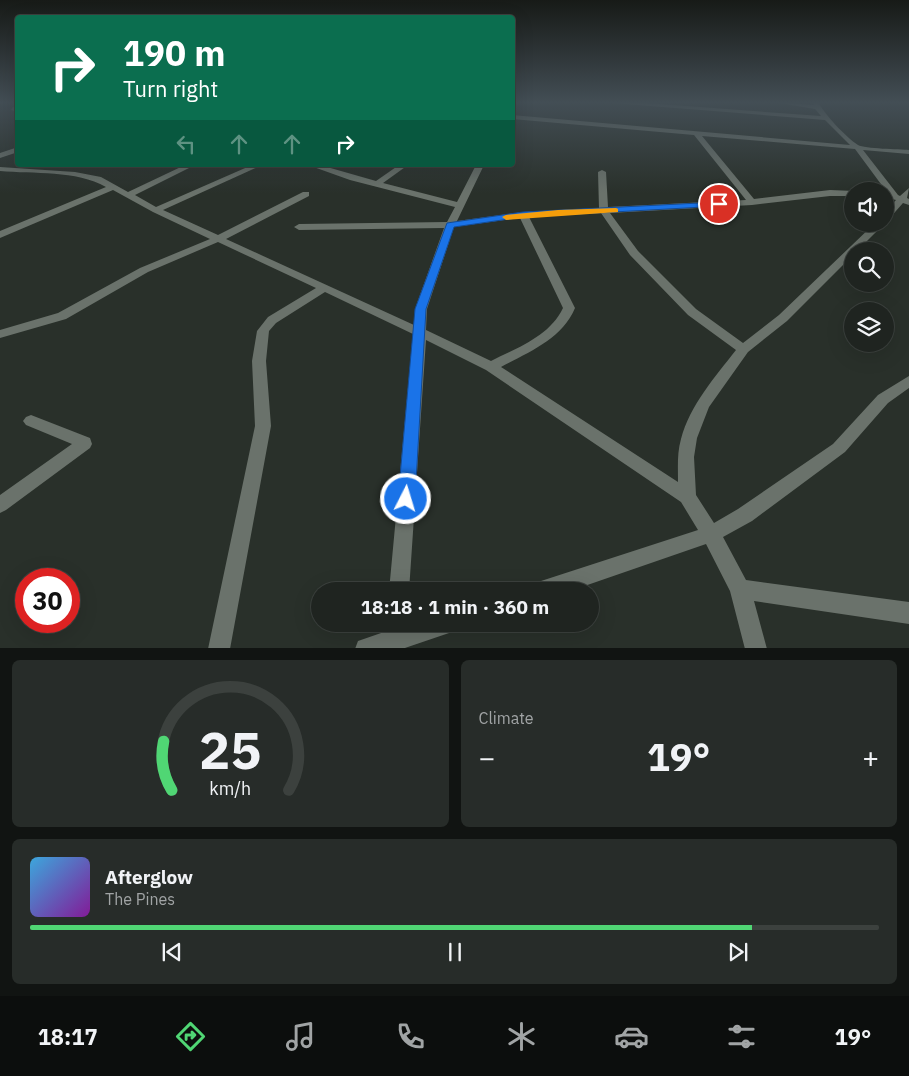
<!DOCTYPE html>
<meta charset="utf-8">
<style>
body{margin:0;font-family:"IBM Plex Sans",sans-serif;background:#272c29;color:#f1f3f6;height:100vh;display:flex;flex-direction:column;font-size:19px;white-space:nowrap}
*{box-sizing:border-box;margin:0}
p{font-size:16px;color:#a1a4a5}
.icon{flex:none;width:28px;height:28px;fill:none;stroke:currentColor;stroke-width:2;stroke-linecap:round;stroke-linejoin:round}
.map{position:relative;height:648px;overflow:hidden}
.panel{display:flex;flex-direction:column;gap:12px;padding:12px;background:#111412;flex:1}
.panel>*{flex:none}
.top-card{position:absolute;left:15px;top:15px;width:500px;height:152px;border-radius:5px;box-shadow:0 5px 20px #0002,0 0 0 1px #3c413e;background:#0b6e4f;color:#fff;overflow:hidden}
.tools{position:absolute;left:844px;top:182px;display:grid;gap:10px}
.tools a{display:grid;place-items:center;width:50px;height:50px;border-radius:50%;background:#1f2420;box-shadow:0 5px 20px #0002,0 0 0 1px #3c413e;font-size:25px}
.speed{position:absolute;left:15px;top:568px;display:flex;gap:10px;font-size:25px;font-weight:700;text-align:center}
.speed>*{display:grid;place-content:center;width:65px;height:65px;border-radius:50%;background:#1f2420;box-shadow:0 5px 20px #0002,0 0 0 1px #3c413e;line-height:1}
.speed .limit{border:8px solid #d22;background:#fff;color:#111}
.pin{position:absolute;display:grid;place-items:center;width:42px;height:42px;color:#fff;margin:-21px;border:2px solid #fff;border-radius:50%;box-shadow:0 1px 5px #0007}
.me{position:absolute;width:55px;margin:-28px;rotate:5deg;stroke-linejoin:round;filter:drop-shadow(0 0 4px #0008)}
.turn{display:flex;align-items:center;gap:18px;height:105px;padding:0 25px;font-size:22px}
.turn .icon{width:65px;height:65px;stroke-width:2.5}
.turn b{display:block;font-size:35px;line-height:42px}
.lanes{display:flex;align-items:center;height:48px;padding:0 25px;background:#0003;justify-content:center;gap:25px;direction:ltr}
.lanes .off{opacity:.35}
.big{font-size:38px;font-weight:800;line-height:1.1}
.panel .tile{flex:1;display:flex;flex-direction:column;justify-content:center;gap:8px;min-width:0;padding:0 18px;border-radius:8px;background:#272c29}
.panel .dial{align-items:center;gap:0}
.dial svg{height:130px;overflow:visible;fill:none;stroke:#3c413e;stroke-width:7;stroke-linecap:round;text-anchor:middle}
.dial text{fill:#f1f3f6;stroke:none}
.song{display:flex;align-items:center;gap:15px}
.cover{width:60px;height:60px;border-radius:8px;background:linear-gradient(135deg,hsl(200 70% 55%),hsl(290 70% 35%))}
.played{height:5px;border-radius:2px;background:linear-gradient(90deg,#50d674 85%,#3c413e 85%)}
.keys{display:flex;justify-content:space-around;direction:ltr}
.heat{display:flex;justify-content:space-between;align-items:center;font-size:28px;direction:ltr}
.panel .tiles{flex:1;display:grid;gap:12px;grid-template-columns:1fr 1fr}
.tile:last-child{grid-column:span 2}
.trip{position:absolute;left:311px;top:582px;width:288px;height:50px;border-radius:25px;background:#1f2420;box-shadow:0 5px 20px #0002,0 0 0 1px #3c413e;font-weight:800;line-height:50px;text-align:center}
.dock{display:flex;height:80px;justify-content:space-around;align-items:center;background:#0c0e0d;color:#a1a4a5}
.dock .icon{width:35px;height:35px}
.dock .selected{color:#50d674}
.dock b{font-size:22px;color:#f1f3f6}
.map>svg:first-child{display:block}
</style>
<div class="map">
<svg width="909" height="649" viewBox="0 0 909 649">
<rect width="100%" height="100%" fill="#29302a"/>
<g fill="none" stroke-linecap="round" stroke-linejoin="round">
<!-- street -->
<g fill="#6a726b" fill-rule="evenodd">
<path d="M600,102h32l189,14 -6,-7 -41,-7 40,3 -2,-3h6c7,13 28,35 40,43 7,4 41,4 51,5v4l-46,-4 35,45 2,1 9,-8 -2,10 2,1v6l-6,-2 -15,17 -3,1v-9l11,-12 -4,-1 -37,-50 -153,-13 52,63 76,-9 25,1h-3v5h-22l-78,9 -142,8 28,38 58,58 47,34 36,-28 95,-91h10l-27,27h-5v5l-65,65 -39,31 -39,55 -12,31 -3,19 2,38 18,28 24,-14 95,-65 45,-49 31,-19v12l-21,15 -43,49 -93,69 -29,16 23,43 163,22v22l-155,-23 13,48h-22l-15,-58 -24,-47 -136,47h-39l3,-7 7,-3 157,-51 -17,-28 -195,-132 -60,-30 -17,251h-20l24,-257 -88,-42 -49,31 -7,8 -3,30 5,65 -41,223h-22l47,-223 -3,-65 5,-30 11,-14 48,-29 -98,-46 -70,30 -82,47 -66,19v-8l58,-17 82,-45 70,-29 -57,-27 -40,-22 -113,48v-7l106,-44c-30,-17 -72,-13 -106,-16v-4l75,5 26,5 27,15 57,-27h10l-60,30 21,12 96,-42h10l-99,45 55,25 85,-43h6v4l-83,43 188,86 1,-16 29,-81 -145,2 -5,-3 5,-3 148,-2 8,-15 -105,-27 -42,-15h12l56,16 23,-16h9l-25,18 74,19 19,-37h8l-27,56 66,-9 76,-4 -1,-36 4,-2 4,2 2,35 138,-7 -52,-65 -182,-16v-4l338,30 -25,-25zM601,213l29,42 58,60 48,35c-21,27 -46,55 -55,89 -4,14 -3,28 -3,43l-177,-115c28,-15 61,-28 74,-59l-46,-91zM520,218l43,90c-13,28 -46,40 -72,53l-65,-31 1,-21 27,-82z"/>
<path d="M13,107l5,1v4l-7,-2z"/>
<path d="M18,147v5l-18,6v-5z"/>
<path d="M31,415l59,23 2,6 -2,4 -84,62 -6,3v-18l72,-51 -46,-19 -3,-4 3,-4z"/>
<path d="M385,624h70l-3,8 -50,17h-47l3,-8 26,-9z"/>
</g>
</g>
<!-- sky -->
<linearGradient id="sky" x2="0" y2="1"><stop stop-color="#171a17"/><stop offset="0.53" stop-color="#434e55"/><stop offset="1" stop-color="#434e55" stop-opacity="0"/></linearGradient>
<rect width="909" height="193" fill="url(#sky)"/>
<!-- route -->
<path fill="#1a73e8" stroke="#114b97" d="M719,202l3,1v3l-199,11 -69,10 -28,82 -11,190 -3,4 -6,2 -5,-2 -3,-4 17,-190 32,-86 76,-11z"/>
<!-- slow -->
<path fill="#f59e0b" d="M616,208l2,1v3l-112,8 -4,-3 4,-2 52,-5z"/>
</svg>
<div class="tools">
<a><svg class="icon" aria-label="sound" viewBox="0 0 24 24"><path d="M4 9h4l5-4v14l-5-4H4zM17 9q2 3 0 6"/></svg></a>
<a><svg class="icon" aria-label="search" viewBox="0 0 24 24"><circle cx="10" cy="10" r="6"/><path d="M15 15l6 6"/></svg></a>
<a><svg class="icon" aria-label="layers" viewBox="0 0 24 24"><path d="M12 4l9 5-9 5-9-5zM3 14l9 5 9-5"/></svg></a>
</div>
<div class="speed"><div class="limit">30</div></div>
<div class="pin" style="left:719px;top:204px;background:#d93025"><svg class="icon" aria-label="arrive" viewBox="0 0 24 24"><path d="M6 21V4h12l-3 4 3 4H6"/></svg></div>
<svg class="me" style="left:406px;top:499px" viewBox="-20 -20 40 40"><circle r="17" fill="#1a73e8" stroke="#fff" stroke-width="3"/><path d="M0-11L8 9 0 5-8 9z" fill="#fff"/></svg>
<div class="trip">18:18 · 1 min · 360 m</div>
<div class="top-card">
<div class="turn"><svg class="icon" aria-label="right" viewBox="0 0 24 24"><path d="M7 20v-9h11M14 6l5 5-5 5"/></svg><div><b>190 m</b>Turn right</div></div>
<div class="lanes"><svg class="icon off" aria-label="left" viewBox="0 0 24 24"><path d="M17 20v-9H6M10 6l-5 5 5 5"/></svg><svg class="icon off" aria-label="ahead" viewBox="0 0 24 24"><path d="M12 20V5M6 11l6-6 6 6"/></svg><svg class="icon off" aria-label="ahead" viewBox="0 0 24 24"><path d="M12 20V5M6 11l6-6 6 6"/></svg><svg class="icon" aria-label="right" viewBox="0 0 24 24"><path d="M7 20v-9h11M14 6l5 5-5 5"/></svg></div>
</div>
</div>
<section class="panel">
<div class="tiles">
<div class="tile dial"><svg viewBox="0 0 100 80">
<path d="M14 69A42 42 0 1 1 86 69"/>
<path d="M14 69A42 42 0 0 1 9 39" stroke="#50d674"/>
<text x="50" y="56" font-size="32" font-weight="700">25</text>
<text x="50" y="72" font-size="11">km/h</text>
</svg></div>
<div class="tile"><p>Climate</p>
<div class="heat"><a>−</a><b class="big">19°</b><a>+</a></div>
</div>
<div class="tile">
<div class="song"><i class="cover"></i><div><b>Afterglow</b><p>The Pines</p></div></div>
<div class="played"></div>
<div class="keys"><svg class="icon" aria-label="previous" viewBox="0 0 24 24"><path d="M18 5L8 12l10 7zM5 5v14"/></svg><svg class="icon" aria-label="pause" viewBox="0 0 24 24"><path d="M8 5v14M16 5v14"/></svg><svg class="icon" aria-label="next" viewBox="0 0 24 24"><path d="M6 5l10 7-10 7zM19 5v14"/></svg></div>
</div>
</div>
</section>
<nav class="dock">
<b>18:17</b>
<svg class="icon selected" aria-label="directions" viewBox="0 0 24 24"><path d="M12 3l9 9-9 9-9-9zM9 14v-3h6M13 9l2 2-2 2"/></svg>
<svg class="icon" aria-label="music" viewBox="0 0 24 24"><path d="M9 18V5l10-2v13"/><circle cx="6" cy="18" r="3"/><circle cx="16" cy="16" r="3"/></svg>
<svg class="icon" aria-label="phone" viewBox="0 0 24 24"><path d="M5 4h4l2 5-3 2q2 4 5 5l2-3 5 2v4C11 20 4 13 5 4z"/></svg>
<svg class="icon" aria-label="climate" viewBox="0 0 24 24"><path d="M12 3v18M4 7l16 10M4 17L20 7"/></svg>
<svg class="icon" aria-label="car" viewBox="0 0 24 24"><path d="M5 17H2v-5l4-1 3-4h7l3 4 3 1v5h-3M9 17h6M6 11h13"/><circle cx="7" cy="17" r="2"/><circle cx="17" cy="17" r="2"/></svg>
<svg class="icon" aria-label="filters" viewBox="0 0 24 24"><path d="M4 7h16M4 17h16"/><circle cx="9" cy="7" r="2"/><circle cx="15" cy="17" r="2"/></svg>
<b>19°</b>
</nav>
